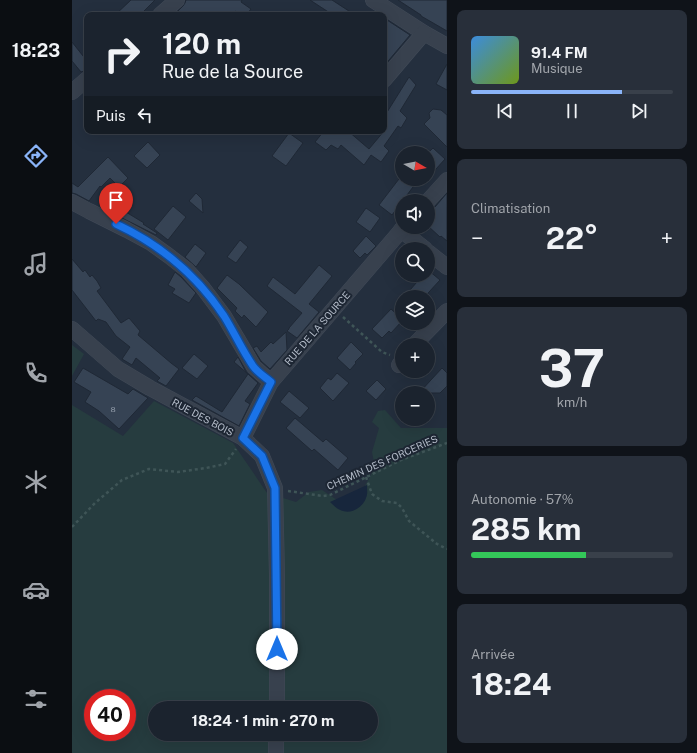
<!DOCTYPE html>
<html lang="fr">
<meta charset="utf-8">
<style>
body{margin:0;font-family:"Public Sans",sans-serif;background:#282f3a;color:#f1f3f6;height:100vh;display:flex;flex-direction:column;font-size:15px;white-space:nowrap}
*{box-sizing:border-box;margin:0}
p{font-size:13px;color:#a0a4aa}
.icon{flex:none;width:22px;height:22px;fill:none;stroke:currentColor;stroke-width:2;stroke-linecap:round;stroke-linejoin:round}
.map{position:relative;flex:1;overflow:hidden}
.drawer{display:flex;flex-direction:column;gap:10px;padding:10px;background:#0f1319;width:250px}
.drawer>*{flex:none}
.hud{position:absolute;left:12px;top:12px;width:303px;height:122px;border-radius:8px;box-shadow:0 4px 16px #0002,0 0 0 1px #39404a;background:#1b232e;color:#f1f3f6;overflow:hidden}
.needle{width:26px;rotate:99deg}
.tools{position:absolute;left:323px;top:146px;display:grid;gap:8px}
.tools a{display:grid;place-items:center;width:40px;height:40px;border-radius:50%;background:#1b232e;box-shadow:0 4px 16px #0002,0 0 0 1px #39404a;font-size:20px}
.speed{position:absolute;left:12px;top:689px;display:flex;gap:8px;font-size:20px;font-weight:700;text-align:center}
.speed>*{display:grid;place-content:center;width:52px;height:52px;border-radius:50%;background:#1b232e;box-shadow:0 4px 16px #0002,0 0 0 1px #39404a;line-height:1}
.speed .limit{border:6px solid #d22;background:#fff;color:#111}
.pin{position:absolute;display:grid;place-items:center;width:34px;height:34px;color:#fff;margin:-41px -17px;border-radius:50% 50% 50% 0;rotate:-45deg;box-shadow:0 0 4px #0007}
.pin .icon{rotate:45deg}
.me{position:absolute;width:44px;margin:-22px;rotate:0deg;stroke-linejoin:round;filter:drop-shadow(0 0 3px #0008)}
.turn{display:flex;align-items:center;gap:14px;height:84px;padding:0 12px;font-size:18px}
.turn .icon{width:52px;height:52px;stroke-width:2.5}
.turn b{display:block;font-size:28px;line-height:34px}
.then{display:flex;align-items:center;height:38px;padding:0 12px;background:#0003;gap:8px;font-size:15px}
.big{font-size:30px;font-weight:700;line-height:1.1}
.drawer .tile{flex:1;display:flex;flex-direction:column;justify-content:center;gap:6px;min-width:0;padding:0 14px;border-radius:8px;background:#282f3a}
.drawer .dial{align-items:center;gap:0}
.dial b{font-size:52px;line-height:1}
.song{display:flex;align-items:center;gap:12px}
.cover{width:48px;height:48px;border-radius:6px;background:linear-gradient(135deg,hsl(210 70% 55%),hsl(80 70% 35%))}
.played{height:4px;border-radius:2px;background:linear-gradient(90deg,#8ab4f8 75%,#39404a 75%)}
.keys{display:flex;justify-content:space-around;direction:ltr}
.heat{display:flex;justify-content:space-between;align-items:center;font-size:22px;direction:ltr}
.charge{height:6px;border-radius:3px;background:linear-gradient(90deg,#34c759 57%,#39404a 0)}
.trip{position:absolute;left:76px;top:701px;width:230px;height:40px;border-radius:20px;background:#1b232e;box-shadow:0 4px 16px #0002,0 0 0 1px #39404a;font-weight:700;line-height:40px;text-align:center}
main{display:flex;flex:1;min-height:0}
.tabs{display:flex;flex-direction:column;width:72px;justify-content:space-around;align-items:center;background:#0b0e12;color:#a0a4aa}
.tabs .icon{width:28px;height:28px}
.tabs .on{color:#8ab4f8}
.tabs b{font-size:18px;color:#f1f3f6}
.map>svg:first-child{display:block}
</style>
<main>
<nav class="tabs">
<b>18:23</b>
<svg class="icon on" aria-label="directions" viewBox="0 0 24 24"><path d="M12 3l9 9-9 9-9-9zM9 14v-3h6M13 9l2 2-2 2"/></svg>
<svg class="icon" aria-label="music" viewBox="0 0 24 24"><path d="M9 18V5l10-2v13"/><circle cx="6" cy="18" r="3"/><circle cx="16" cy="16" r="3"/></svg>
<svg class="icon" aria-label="phone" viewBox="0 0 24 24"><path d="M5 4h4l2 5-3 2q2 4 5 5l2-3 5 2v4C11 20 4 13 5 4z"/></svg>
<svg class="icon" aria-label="climate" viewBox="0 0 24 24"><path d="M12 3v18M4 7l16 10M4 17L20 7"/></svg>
<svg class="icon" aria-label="car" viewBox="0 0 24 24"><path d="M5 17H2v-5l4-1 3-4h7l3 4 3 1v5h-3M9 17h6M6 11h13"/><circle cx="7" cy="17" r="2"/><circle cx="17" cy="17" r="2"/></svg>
<svg class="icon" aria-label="filters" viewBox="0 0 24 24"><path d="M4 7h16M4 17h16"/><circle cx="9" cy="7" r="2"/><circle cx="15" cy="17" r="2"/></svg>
</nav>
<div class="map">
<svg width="375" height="753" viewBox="0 0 375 753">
<rect width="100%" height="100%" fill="#242f3e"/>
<!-- green -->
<g fill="#263c3f" fill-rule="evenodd">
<path d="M0,345l12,9 -12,22z"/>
<path d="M82,401l79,42 34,50 29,9 13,-10 13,-2 24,16 12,-7 17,-32 -3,-15 7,-24 -7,-6 6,-11 7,-1 16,18h46v325h-375v-348l51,31zM21,698h34v34h-34zM83,708h216v26h-216z"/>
</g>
<!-- water -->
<path fill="#17263c" d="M295,485c0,4 1,9 -1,13 -3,9 -14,16 -23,13 -5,-1 -9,-5 -13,-9z"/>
<!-- building -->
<g fill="#364354" stroke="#1f2835">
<path d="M59,0h24l-15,15h-25z"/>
<path d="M114,0h56l-1,2 10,7 -5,6h-5l-6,-4 -3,4h-57v-1l8,-8 2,-3z"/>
<path d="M238,0h22l23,15h-22z"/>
<path d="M326,0h49v31l-26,-15v-1z"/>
<path d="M315,20l23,15 -26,31v-41z"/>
<path d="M0,42l15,19v9l-6,2 -9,-11z"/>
<path d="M375,64v26l-11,-6z"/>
<path d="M337,77l7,8 -16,26 7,7 -6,10 -3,-2 -14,20 5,5 -8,11 -10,-7 -7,10 -23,-20 -3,4 -7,-4 -5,5 -11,-8 9,-11h24l21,18 15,-18v-14z"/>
<path d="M361,109l8,1 6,5v32l-23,-23 6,-6 -1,-5z"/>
<path d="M217,133l14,10 -17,23 -14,-10z"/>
<path d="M76,142l12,13 -13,13 -13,-12z"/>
<path d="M361,148l12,11 -17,19v-25z"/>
<path d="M36,157l20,21 -9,9 -9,-9 -9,9 -1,-1 -11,15 -13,-7 -4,-1v-10l6,4z"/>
<path d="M330,175v7l3,-3h14l-27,36 -13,-10z"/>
<path d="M124,193l6,6 1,14 -14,-12z"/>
<path d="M375,193v48l-6,-5 -1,1 -12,-11v-14l7,-5z"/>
<path d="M101,206l13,11 -18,23 -14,-11z"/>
<path d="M294,208l14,10 -10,14 -14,-10z"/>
<path d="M49,209l23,14 -1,1 14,9 -1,2 -38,-19z"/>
<path d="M294,236l10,10 -9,9 -2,-2 -5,5 -7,-7z"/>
<path d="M168,240l8,7 -12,16 -9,-6z"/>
<path d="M123,244l11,9 -10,14 -11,-10z"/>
<path d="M0,259l11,13 2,-2 5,7 2,-2 5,6 4,7 -4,3 24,32 8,-5 11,13 -2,4 33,28 8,6 -13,17 -9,-5 3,-3 -24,-20 -4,7 -10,-6 8,-12 -14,-11 -10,-14 -8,-3 -2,2 -24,-31z"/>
<path d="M247,265l13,11 -23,28 10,8 -22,26 -10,-7 2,-2v-1l13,-15 -35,-27 6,-9 22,17z"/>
<path d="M356,270l12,10 -11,12 -4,5h-21l19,-22h5z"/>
<path d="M103,272l6,5 15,16 -7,10 -17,-10 3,-4 -7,-4z"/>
<path d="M155,275l12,9 29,28 -12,15 -12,-12 -2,3 -7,-7 2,-3 -20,-20z"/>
<path d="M319,309l11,10v2l-11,12 -2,-2 -7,7 -10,-9z"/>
<path d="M214,332l1,18 -17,19 -9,-8 -8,-13 4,-2 4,6 10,-10 2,2z"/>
<path d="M279,342l12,12 -8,8 1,1 -6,7 -13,-12z"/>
<path d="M122,354l14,12 -11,13 -15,-11z"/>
<path d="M166,357l8,15 2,2 -14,-12z"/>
<path d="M11,368l45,26 5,-5 15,9 -29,31 -20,-18 -14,-9 6,-10 -17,-10z"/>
<path d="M370,368l5,5v13l-7,7h-21z"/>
<path d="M265,373l12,10 -16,18 -13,-13 8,-10 3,2z"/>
<path d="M176,374l10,9 -13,18 5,3 -11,22 -47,-26 4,-4 26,16z"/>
<path d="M305,380l9,9 -10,11 -10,-9z"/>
<path d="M217,391l20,17 -9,10 -20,-16z"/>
<path d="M223,418l28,24 3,-3 22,19 -10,12 -24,-21 -2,2 -26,-23z"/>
</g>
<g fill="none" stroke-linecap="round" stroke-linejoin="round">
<!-- minor casing -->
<g stroke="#414a57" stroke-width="16">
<g id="minor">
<path d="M301,0l51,33 23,13"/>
<path d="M88,15l17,-15"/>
<path d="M312,80l40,-47"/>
<path d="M0,92l15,-13"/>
<path d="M356,201l19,-21"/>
<path d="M0,202l17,9 38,19 24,13 18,13 18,14 16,18 21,28 30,51 17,15"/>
<path d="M329,230l24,19"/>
<path d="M356,252l19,15"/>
<path d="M0,329l46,40 32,19 93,50 19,18 13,32 2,87v133"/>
<path d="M342,345l33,-34"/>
<path d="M327,365l3,-4"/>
<path d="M171,438l28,-56 133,-155"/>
<path d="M204,753v-19"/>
</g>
</g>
<!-- path -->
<g stroke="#3f5557" stroke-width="2.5" stroke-dasharray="3 3" stroke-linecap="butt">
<path d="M271,317l39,35 8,3"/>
<path d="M294,477l6,17 10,7 15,2 5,5 7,13 28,23 10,5"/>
<path d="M216,491l35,5 7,-1 71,-35 46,-17"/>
<path d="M0,527l23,-24 27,-23 27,-11 29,3 28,-4 19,-4 11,-15"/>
</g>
<!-- minor -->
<use href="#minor" stroke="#38414e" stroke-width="15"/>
</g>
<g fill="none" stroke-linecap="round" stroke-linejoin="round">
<!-- route casing -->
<g stroke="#114b97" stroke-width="10">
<path id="route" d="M44,224c45,21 80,50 108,92 10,16 18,34 29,50 4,6 12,11 18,16l-28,56 19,18 13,32 2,161"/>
</g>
<!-- route -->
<use href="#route" stroke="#1a73e8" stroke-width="7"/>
</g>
<g text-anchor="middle" stroke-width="4" stroke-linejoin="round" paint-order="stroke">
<!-- number labels -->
<g font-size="8" fill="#929caa">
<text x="41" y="412">8</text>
</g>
<!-- street labels -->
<g font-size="10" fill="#b4bcc9" stroke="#1d2633">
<text transform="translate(245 328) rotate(-49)" y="4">RUE DE LA SOURCE</text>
<text transform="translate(131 417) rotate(28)" y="4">RUE DES BOIS</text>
<text transform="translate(310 462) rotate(-24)" y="4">CHEMIN DES FORCERIES</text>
</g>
</g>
</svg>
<div class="tools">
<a><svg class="needle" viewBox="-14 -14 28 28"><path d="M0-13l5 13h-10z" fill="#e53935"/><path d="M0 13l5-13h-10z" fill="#a0a4aa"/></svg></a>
<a><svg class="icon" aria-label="sound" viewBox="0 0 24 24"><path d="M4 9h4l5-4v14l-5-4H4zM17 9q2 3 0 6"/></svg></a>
<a><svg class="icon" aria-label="search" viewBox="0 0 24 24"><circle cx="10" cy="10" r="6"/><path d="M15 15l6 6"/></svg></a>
<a><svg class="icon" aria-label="layers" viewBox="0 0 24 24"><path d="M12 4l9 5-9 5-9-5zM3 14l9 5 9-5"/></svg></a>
<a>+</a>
<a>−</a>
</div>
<div class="speed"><div class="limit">40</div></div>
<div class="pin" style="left:44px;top:224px;background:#d93025"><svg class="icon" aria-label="arrive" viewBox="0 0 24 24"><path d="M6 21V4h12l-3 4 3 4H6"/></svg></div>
<svg class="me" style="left:205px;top:649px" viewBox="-20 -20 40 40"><circle r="19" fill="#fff"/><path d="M0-13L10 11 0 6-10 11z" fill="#1a73e8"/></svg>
<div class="trip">18:24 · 1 min · 270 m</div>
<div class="hud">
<div class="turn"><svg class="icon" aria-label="right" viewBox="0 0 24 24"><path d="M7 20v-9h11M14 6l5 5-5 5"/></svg><div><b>120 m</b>Rue de la Source</div></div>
<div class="then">Puis<svg class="icon" aria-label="left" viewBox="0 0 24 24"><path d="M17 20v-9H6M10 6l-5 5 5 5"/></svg></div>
</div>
</div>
<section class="drawer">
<div class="tile">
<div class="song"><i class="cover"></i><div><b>91.4 FM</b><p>Musique</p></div></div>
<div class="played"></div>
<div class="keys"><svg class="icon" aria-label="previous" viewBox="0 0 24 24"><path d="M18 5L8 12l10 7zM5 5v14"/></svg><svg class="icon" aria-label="pause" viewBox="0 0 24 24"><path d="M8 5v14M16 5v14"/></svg><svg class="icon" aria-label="next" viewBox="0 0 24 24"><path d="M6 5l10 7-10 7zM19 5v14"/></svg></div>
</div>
<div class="tile"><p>Climatisation</p>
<div class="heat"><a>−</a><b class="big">22°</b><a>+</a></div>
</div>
<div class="tile dial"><b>37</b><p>km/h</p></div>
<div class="tile"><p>Autonomie · 57%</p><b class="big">285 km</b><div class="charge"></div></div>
<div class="tile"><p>Arrivée</p><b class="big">18:24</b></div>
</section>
</main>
